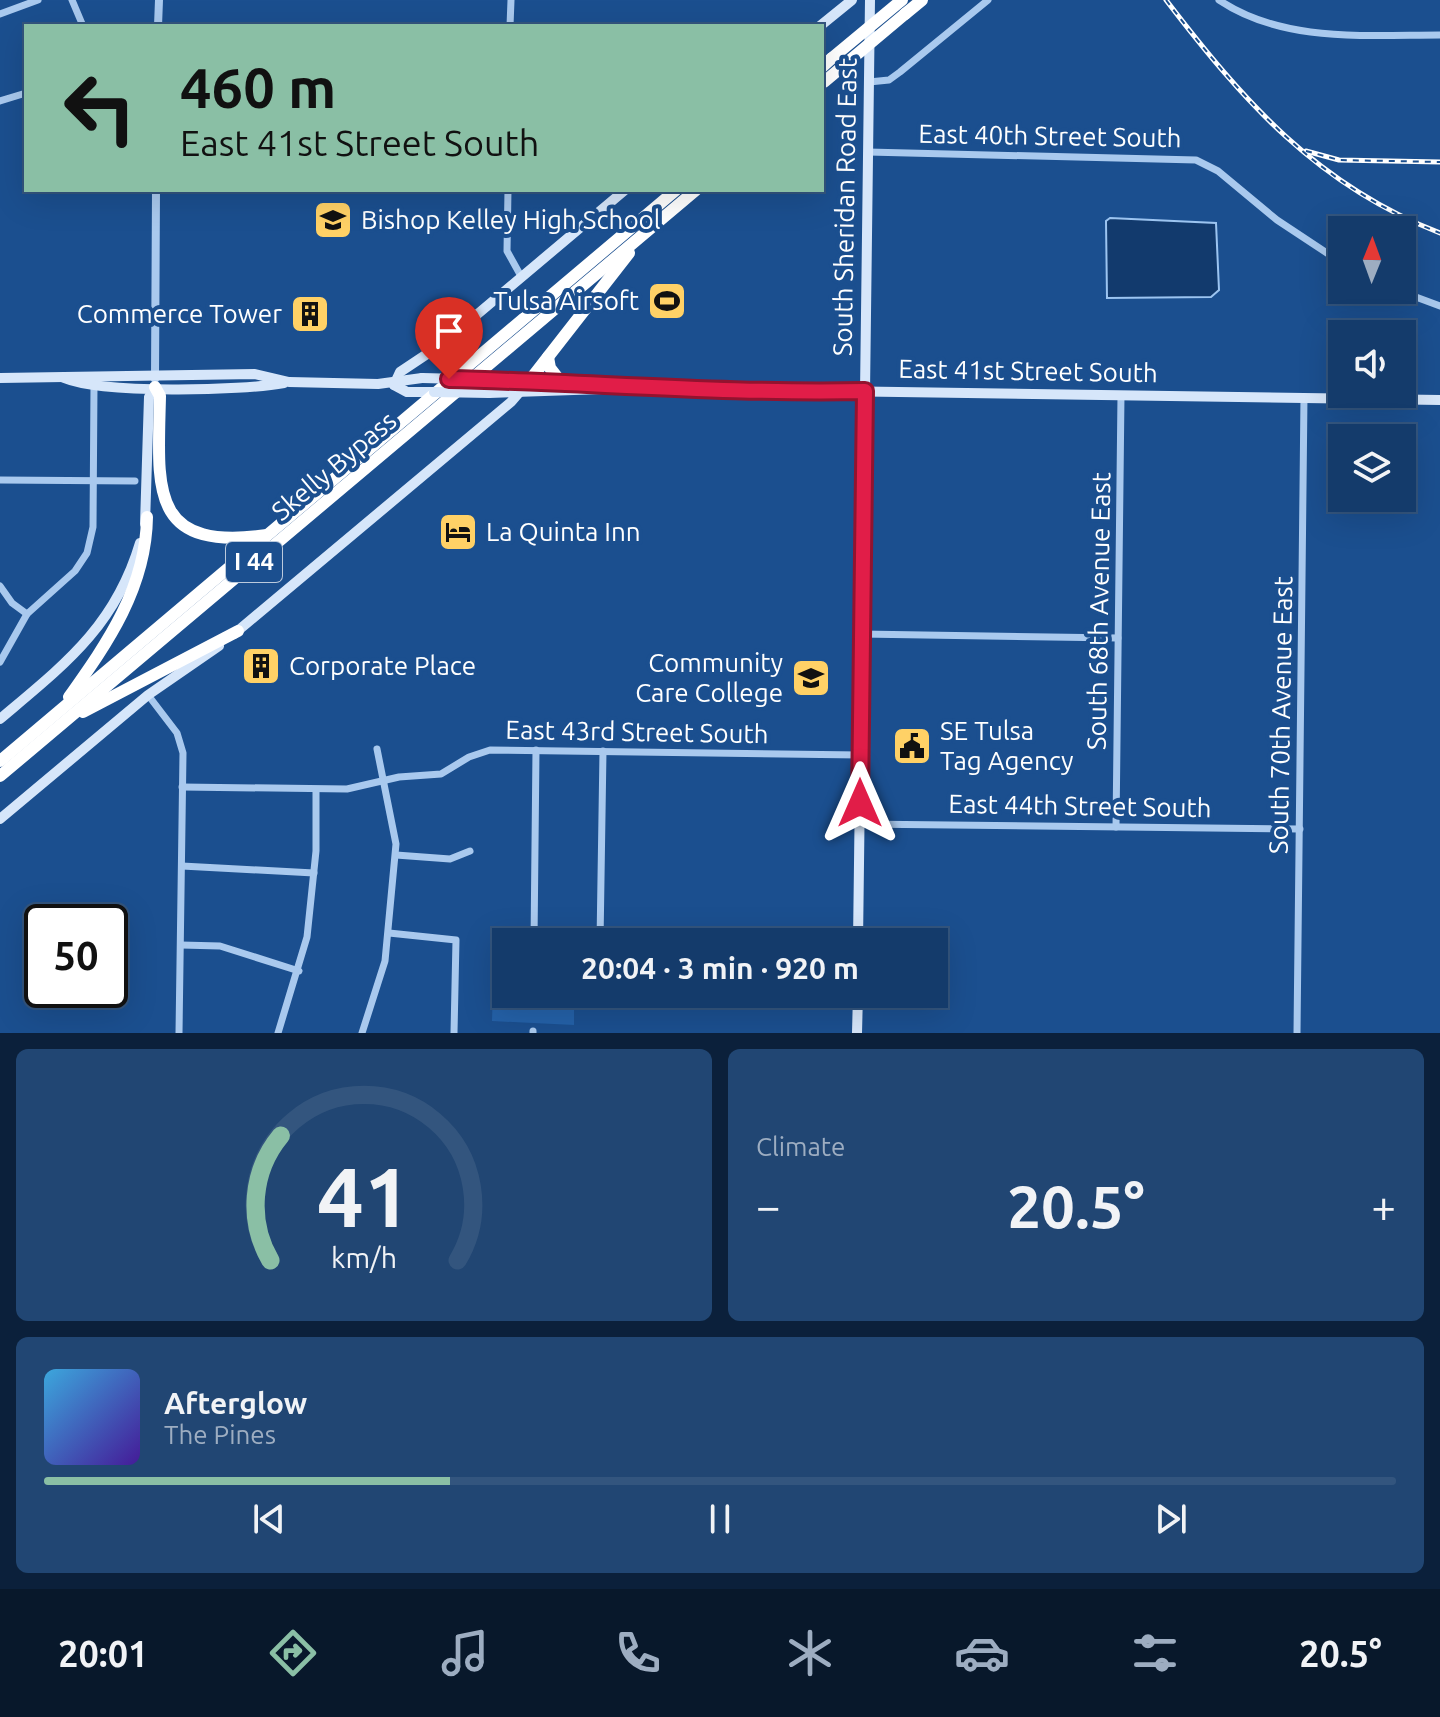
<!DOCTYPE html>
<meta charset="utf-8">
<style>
body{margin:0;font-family:Ubuntu,sans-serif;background:#214673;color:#f1f3f6;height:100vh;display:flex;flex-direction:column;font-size:30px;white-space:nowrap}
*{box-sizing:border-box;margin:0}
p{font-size:26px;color:#9dadc1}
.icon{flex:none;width:44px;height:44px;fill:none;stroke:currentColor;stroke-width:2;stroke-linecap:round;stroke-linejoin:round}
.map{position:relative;height:1033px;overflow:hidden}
.panel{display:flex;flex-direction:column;gap:16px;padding:16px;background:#0b203b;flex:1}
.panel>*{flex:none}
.guide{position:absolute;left:24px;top:24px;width:800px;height:168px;border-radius:0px;box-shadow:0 8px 32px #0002,0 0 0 2px #33557e;background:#8abfa5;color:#111;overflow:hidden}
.needle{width:52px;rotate:1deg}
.fabs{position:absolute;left:1328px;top:216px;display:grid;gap:16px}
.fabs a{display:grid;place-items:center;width:88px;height:88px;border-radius:0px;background:#143b6b;box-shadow:0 8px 32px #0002,0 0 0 2px #33557e;font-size:40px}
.speed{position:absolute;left:24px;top:904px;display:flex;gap:16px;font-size:40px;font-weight:700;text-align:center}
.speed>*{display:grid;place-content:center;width:104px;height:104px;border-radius:50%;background:#143b6b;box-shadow:0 8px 32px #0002,0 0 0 2px #33557e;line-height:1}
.speed .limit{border:4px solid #111;border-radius:12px;background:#fff;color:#111}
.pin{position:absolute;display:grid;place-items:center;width:68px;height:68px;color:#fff;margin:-82px -34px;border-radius:50% 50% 50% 0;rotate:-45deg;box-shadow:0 0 8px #0007}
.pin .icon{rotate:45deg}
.me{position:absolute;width:88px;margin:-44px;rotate:0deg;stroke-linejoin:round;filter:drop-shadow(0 0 6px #0008)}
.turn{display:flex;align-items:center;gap:28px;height:168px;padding:0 24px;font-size:36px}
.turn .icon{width:104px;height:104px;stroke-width:2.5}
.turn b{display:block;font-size:56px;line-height:68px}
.big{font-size:60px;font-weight:700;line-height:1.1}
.panel .tile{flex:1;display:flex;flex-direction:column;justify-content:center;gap:12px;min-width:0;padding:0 28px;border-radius:12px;background:#214673}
.panel .dial{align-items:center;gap:0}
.dial svg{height:208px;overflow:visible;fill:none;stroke:#33557e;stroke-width:7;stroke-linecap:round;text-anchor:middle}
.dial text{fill:#f1f3f6;stroke:none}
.song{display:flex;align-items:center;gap:24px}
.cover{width:96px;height:96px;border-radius:12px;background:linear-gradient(135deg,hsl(200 70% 55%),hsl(260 70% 35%))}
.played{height:8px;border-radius:4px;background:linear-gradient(90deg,#8abfa5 30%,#33557e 30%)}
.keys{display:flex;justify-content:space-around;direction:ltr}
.heat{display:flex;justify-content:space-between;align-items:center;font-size:44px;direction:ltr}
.panel .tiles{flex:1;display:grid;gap:16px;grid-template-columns:1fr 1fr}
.tile:last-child{grid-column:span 2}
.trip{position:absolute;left:492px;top:928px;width:456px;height:80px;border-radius:0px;background:#143b6b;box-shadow:0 8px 32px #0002,0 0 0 2px #33557e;font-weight:700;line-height:80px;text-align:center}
.tabs{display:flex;height:128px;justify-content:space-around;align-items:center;background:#08182b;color:#9dadc1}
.tabs .icon{width:56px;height:56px}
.tabs .active{color:#8abfa5}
.tabs b{font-size:36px;color:#f1f3f6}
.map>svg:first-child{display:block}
</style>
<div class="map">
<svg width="1440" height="1033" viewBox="0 0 1440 1033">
<rect width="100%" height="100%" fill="#1b4f8f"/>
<!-- green -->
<path fill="#2461a8" d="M494,955h12v39h68v31l-82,-4z"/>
<!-- water -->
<path fill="#123a6d" stroke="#9cc4f0" stroke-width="2" d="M1110,218l106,5 3,67 -8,7 -104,1 -1,-77z"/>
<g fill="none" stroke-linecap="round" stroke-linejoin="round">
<!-- minor -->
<g stroke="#a9c9ee" stroke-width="7">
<path d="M72,0l11,26"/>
<path d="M1219,0c64,43 147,35 221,35"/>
<path d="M0,14l38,-14"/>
<path d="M510,26l1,-26"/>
<path d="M869,82l20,-2 11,-8 88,-72"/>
<path d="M0,101l26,-8"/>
<path d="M868,152l328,8 22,11 59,49 65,43"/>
<path d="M508,190l-1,61 15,27"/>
<path d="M1397,290l43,16"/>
<path d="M0,480l135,1"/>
<path d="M0,586l12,17 15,11"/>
<path d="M861,634l257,4"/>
<path d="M0,662l27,-48 48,-43 12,-18 6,-26 1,-141"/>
<path d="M148,695l29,38 6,20 -4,280"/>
<path d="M182,787l165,2 52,-12 42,-3 28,-17 21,-7 370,5"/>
<path d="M859,824l441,5"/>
<path d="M1116,827l5,-432"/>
<path d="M396,855l54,4 20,-8"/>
<path d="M182,866l132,7"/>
<path d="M389,933l67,7 -2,93"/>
<path d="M534,942l2,-192"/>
<path d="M600,942l3,-191"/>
<path d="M181,945l39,1 79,25"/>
<path d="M533,1031v2"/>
<path d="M278,1033l29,-96 9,-86v-61"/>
<path d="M362,1033l23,-72 11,-117 -19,-95"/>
<path d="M1297,1033l7,-636"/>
</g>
<!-- tertiary -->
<g stroke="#a9c9ee" stroke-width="8">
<path d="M158,26l1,-26"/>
<path d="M155,379l1,-189"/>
</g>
<!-- secondary -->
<g stroke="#d6e6fa" stroke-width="10">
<path d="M820,26l32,-26"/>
<path d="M0,378l255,-4 34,8 89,2 44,-6"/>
<path d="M64,378c38,16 177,13 220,5"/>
<path d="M504,380l132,8 804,12"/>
<path d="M394,385l6,-13 42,-28 183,-154"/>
<path d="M394,385l13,7h27"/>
<path d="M489,393l114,-4"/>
<path d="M145,524l4,-127 6,-10"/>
<path d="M234,634l277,-232 19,-22"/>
<path d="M0,719c64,-54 115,-92 140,-176"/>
<path d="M0,819l148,-124 71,-49"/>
<path d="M858,942l12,-942"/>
<path d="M857,1033l1,-39"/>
</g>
<!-- motorway -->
<g stroke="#fff" stroke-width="12">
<path d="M905,14l17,-14"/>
<path d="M822,67l10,-9"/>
<path d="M548,357l2,11 10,13"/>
<path d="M530,380l99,-127"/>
<path d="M155,387l5,9c-2,92 -12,156 107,139"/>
<path d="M69,697c39,-55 77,-109 78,-180"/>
<path d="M83,712l155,-81"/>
<path d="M0,761l676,-571"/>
<path d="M0,776l696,-586"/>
</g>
<!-- rail casing -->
<g stroke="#fff" stroke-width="5">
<g id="rail">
<path d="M1166,0c78,102 151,185 274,233"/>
<path d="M1306,151l33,9 101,2"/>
</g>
</g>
<!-- rail -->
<use href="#rail" stroke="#1b4f8f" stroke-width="2" stroke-dasharray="6" stroke-linecap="butt"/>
<!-- secondary-bridge -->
<g stroke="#d6e6fa" stroke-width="10">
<path d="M422,378l82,2"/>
<path d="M434,392l55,1"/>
</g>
<!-- motorway-bridge -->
<g stroke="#fff" stroke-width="12">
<path d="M832,58l70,-58"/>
<path d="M824,82l81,-68"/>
</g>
</g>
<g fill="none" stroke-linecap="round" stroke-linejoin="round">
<!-- route casing -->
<g stroke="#92132f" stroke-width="20">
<path id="route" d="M449,379c139,3 277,15 416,12l-5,412"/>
</g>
<!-- route -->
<use href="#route" stroke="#e11d48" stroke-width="14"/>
</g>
<!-- icons -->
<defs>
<g id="school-square" transform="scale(2)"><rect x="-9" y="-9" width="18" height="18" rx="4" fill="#ffd166" stroke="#1b4f8f"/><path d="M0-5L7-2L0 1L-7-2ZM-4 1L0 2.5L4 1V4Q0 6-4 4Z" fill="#111"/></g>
<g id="stadium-square" transform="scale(2)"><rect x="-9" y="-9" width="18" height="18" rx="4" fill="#ffd166" stroke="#1b4f8f"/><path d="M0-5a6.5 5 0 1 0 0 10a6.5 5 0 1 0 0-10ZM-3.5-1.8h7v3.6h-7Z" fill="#111"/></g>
<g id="building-square" transform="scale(2)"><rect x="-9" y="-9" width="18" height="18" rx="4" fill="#ffd166" stroke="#1b4f8f"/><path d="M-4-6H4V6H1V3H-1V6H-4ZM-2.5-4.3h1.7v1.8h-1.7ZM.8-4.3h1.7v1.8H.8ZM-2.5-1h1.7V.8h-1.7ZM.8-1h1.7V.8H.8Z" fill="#111"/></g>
<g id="hotel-square" transform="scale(2)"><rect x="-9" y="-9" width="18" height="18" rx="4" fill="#ffd166" stroke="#1b4f8f"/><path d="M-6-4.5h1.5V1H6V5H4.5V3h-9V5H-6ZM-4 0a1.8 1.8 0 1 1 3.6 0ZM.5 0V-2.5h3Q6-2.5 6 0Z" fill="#111"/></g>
<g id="university-square" transform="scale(2)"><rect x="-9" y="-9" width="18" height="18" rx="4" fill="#ffd166" stroke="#1b4f8f"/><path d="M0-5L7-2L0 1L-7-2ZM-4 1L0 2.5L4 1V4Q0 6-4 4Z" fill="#111"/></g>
<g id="civic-square" transform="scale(2)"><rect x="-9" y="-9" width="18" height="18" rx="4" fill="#ffd166" stroke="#1b4f8f"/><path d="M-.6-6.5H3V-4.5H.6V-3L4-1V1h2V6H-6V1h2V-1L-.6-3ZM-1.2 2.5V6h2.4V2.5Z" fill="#111"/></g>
</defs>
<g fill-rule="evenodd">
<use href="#school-square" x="333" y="220"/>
<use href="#stadium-square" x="667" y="301"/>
<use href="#building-square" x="310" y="314"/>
<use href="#hotel-square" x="458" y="532"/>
<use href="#building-square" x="261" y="666"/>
<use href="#university-square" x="811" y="678"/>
<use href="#civic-square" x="912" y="746"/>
</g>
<g text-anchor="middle" stroke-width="8" stroke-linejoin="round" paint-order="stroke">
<!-- shield labels -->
<rect fill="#1b4f8f" stroke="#bbcadd" stroke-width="2" x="226" y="542" width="56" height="40" rx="6"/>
<g font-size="24" font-weight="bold" fill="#fff">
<text x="254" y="570">I 44</text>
</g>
<!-- street labels -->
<g font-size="26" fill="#fff" stroke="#1b4f8f">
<text transform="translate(1050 136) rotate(1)" y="9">East 40th Street South</text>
<text transform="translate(845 207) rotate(-89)" y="9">South Sheridan Road East</text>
<text transform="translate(1028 371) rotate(1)" y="9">East 41st Street South</text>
<text transform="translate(334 466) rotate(-40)" y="9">Skelly Bypass</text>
<text transform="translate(1099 611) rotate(-89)" y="9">South 68th Avenue East</text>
<text transform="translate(1281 715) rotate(-89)" y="9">South 70th Avenue East</text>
<text transform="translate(637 732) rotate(1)" y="9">East 43rd Street South</text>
<text transform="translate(1080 806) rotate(1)" y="9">East 44th Street South</text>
</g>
<!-- poi labels -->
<g font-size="26" fill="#fff" stroke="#1b4f8f" text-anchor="start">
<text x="361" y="229">Bishop Kelley High School</text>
<text x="639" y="310" text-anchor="end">Tulsa Airsoft</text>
<text x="282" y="323" text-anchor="end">Commerce Tower</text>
<text x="486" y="541">La Quinta Inn</text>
<text x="783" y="672" text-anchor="end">Community<tspan x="783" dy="30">Care College</tspan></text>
<text x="289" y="675">Corporate Place</text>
<text x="940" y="740">SE Tulsa<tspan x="940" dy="30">Tag Agency</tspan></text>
</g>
</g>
</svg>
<div class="fabs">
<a><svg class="needle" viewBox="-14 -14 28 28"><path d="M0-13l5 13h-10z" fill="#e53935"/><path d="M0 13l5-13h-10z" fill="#9dadc1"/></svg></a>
<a><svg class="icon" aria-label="sound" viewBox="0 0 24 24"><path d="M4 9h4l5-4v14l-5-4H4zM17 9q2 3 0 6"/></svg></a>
<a><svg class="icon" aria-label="layers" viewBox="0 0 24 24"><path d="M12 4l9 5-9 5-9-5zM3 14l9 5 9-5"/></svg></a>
</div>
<div class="speed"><div class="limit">50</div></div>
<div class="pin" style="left:449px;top:379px;background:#d93025"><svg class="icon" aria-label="arrive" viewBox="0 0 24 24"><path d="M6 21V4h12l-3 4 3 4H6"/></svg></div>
<svg class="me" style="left:860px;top:803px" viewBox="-20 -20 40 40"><path d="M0-17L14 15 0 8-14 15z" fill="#e11d48" stroke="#fff" stroke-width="4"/></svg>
<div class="trip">20:04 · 3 min · 920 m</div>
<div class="guide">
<div class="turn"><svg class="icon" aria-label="left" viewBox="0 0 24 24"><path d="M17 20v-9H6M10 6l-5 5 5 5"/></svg><div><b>460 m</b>East 41st Street South</div></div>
</div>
</div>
<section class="panel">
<div class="tiles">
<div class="tile dial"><svg viewBox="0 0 100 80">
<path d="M14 69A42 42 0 1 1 86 69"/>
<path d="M14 69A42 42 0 0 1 18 21" stroke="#8abfa5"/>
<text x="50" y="56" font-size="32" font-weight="700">41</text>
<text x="50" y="72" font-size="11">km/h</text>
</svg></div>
<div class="tile"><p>Climate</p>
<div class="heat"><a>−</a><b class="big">20.5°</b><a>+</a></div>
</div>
<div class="tile">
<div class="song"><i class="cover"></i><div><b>Afterglow</b><p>The Pines</p></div></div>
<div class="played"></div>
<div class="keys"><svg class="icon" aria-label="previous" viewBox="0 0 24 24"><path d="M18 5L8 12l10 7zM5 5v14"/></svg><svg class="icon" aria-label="pause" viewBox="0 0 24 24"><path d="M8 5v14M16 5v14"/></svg><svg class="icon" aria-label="next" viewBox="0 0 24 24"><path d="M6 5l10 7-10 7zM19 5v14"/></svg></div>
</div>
</div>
</section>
<nav class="tabs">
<b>20:01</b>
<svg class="icon active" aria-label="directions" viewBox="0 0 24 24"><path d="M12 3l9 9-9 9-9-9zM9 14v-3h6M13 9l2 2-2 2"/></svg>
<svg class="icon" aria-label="music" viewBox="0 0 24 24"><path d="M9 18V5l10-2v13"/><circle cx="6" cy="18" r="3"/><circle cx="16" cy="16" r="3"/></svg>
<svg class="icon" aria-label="phone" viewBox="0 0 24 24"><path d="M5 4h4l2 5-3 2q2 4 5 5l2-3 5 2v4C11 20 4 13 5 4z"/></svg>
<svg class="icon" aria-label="climate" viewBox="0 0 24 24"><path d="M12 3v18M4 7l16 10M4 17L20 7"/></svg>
<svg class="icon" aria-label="car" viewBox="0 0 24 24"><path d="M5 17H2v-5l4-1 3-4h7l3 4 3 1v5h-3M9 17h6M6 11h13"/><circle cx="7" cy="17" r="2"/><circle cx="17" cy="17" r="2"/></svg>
<svg class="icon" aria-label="filters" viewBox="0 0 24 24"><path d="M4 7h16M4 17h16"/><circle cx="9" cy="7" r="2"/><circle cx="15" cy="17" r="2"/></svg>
<b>20.5°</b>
</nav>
